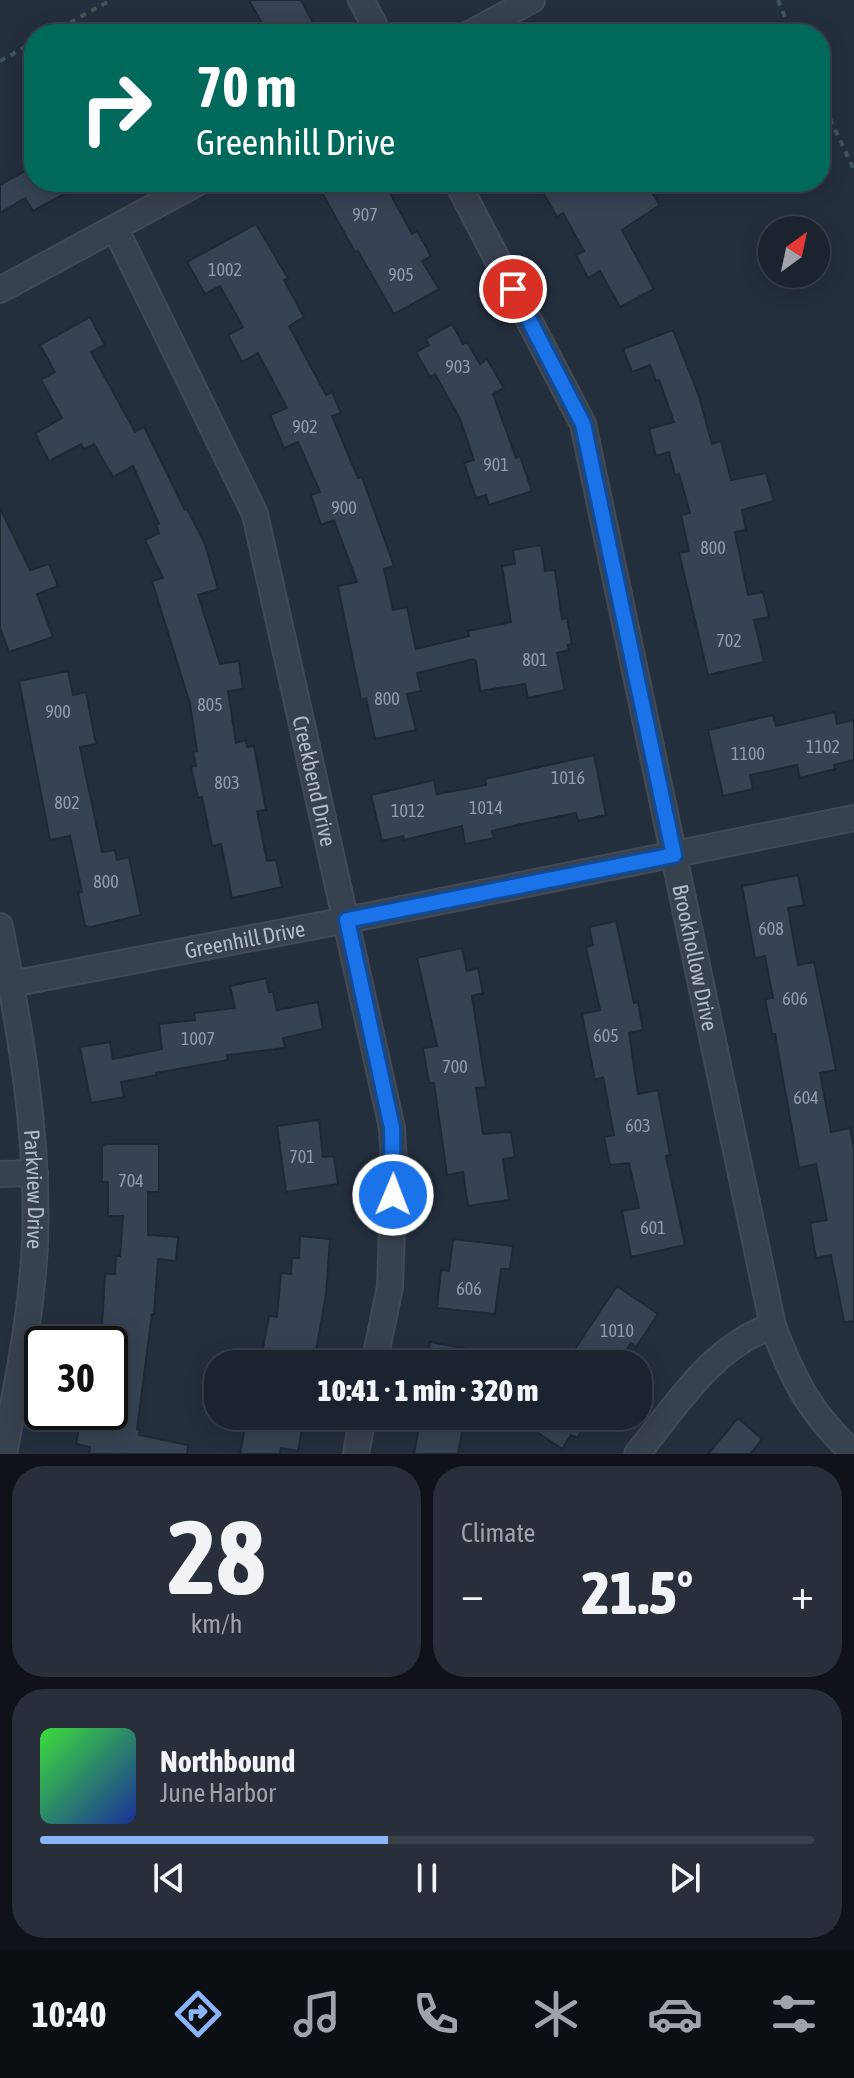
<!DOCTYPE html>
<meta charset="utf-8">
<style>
body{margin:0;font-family:"Asap Condensed",sans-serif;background:#282f3a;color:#f1f3f6;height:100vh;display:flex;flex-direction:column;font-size:30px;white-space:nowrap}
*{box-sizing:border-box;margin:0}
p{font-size:26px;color:#a0a4aa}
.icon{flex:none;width:44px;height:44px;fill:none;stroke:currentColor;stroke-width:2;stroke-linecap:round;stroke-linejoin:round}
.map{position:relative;height:1454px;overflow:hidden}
.panel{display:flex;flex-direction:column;gap:12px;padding:12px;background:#0f1319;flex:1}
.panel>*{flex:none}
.hud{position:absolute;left:24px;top:24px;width:806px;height:168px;border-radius:32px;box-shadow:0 4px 20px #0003,0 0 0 2px #39404a;background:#00695c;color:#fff;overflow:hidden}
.needle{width:52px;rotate:33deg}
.fabs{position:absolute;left:758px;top:216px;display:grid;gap:16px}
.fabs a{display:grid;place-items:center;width:72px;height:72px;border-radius:50%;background:#1b232e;box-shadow:0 4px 20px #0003,0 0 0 2px #39404a;font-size:40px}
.speed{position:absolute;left:24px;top:1326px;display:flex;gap:16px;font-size:40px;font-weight:700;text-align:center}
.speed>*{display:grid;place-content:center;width:104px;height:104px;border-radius:50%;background:#1b232e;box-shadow:0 4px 20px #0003,0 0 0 2px #39404a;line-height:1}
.speed .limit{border:4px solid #111;border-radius:12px;background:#fff;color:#111}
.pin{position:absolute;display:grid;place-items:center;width:68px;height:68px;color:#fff;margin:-34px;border:4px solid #fff;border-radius:50%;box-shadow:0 2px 8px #0007}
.me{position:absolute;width:88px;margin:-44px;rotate:1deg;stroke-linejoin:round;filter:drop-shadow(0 0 6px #0008)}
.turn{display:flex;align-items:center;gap:28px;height:168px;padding:0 40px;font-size:36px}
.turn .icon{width:104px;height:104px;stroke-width:2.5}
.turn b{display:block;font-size:56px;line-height:68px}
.big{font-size:60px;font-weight:800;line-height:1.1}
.panel .tile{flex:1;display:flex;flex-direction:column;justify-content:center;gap:12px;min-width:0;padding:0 28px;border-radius:32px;background:#282f3a}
.panel .dial{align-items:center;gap:0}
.dial b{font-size:104px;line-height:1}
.song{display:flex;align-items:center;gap:24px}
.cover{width:96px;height:96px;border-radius:12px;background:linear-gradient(135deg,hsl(120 70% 55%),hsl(230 70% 35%))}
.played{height:8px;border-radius:4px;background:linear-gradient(90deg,#8ab4f8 45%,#39404a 45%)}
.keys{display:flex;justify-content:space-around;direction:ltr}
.heat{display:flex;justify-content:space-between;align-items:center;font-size:44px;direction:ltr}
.panel .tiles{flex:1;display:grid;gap:12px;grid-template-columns:1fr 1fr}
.tile:last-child{grid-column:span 2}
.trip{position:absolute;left:204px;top:1350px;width:448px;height:80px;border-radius:32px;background:#1b232e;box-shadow:0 4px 20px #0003,0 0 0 2px #39404a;font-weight:800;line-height:80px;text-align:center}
.tabs{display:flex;height:128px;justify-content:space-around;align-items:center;background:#0b0e12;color:#a0a4aa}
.tabs .icon{width:56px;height:56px}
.tabs .selected{color:#8ab4f8}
.tabs b{font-size:36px;color:#f1f3f6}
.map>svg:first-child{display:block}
</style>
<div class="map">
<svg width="854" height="1454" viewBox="0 0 854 1454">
<rect width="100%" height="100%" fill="#242f3e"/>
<!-- building -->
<g fill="#364354" stroke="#1f2835" stroke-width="2">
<path d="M249,0h52l18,34h-51z"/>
<path d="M34,166v16h52l-53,29 -8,-13 -25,15v-28z"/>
<path d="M316,182h68l28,52 5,-3 14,25 -9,5 17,28 -45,25 -36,-63 -3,1z"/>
<path d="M537,182h74l6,11 22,-11h6l15,23 -38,25 32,59 -34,18 -20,-36 -12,7 -12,-23 8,-4 -21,-38 -6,4z"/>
<path d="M256,224l32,54 -4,2 20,37 -15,9 37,69 6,-3 9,21 -9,3 26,62 4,-1 32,89 -10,3 9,41 14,-3 9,42 53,-13 -1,-5 43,-9 -9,-56 13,-2 -2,-14 28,-5 4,26 10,-1 7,49 5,-1 5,26 -4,1 1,5 -12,3 8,37 -37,8 -3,-14 -45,7 -4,-30 -3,-2 -56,14 4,18 -14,3 9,36 -41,9 -9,-41 -5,2 -23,-114 19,-4 -23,-62 -13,5 -10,-30 9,-3 -22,-50 -14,6 -14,-33 17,-7 -29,-55 -16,9 -14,-27 15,-8 -23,-41 -15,8 -18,-32z"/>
<path d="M90,317l15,28 -14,7 44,80 9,-5 41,83 2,-1 18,35 13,45 -20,6 22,69 19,-3 4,28 -15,2 8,52 10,-3 1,7 7,-1 12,64 -9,1 10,50 9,-1 6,27 -50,11 -11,-54 -9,2 -10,-49 -4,1 -7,-31 5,-1 -3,-14 4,-1 -7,-47 -38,-123 11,-3 -18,-38 14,-7 -3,-8 3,-1 -26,-58 -20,11 -19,-33 -10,5 -3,-5 -32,17 -11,-21 -2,-7 26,-15 -21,-38 14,-8 -15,-27z"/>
<path d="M452,324l11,20 4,-2 13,22 7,-5 17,29 -11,6 23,64 4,-2 12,35 -43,14 -3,-10 -10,3 -12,-35 10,-3 -14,-41 -25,-45 -5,3 -14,-25 13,-7 -3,-6z"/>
<path d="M673,330l26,66 13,48 9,-3 10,39 35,-7 8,28 -32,9 4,20 -11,2 13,63 15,-3 6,25 -15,3 10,42 -56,13 -29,-122 10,-2 -8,-36 9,-2 -11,-39 -4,1 -6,-23 -13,4 -7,-27 25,-7 -15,-42 -3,1 -6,-16 -18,7 -9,-23z"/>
<path d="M0,508l30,62 19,-6 9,22 -21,8 16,43 -44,15 -9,-24z"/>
<path d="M68,671l5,24 13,-3 10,52 -16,3 22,105 13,-2 2,10 12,-3 12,58 -50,12 -6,-1 -7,-33 4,-1 -12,-56 -20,4 -31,-159z"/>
<path d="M835,712l2,12 17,-4v40l-20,5 1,4 -35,9 -3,-13 -47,10 3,14 -30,7 -15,-66 65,-15 3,11z"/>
<path d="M594,755l12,60 -28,6 -2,-8 -59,12 -25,6 2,7 -29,6 -3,-18 -58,14 -1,-4 -21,5 -11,-46 63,-15 3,14 49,-9 -1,-6z"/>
<path d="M798,875l6,30 -16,3 10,57 16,-3 17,82 5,26 -16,3 11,59 19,-4 4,22v171l-10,1 -13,-67 -15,3 -6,-35 17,-3 -11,-56 -17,4 -24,-134h-3l-7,-35 8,-1 -8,-42 -10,2 -13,-72z"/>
<path d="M616,921l18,82 4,-1 5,28 -14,3 9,61 20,-4 12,65 -4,1 19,89 -54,12 -9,-46 17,-3 -10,-45 -19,2 -6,-28 10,-2 -11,-58 -8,3 -13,-66 18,-4 -14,-63 7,-2 -4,-18z"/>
<path d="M462,948l5,23 11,-3 5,25 -11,3 14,91 -10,1 7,46 28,-2 4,25 -12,2 6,41 -41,6 -5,-34 -16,3 -13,-92h-5l-6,-35 14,-2 -20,-88z"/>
<path d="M266,978l3,14h4l4,18 41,-8 5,27 -40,9 2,10 -58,7 1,5 -72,13 1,2 -36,7 3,15 -33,6 -11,-56 30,-5 3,17 49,-10 -3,-25 36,-4 -1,-7 41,-5 -5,-22z"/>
<path d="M319,1120l4,37 11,-1 4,28 -52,8 -9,-66z"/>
<path d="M107,1144h52v48h-11v43l30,2 -2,24 -18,-2 -4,55h-2l-15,115 3,1 -1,5 49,10 -1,9h-98l1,-7 -14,-3 5,-27 29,6v-79h-9l4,-70h10l1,-18h4l3,-40h-15v-34h-6v-36z"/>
<path d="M300,1236l30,3 -4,56 -11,62 -8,-2 -2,9h-36l2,-9 -9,-2 7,-37 8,1 4,-44 10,1 1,-16h7z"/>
<path d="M453,1239l60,7 -3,23h-9l-6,45 -58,-6 4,-38 8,1z"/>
<path d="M617,1286l41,28 -22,33 -5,-4 -14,21h-52z"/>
<path d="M430,1342l66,12 -1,10h-69z"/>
<path d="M247,1416l56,8 -5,27 -17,-3 -1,6h-40z"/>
<path d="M421,1416h44l-7,38h-44z"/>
<path d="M513,1416h79l-15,22 -6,-3 -9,14z"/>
<path d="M738,1418l24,21 -12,15h-42z"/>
</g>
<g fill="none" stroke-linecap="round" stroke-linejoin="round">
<!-- street casing -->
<g stroke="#414a57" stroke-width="28">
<g id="street">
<path d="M361,0l18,34"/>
<path d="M469,34l63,-34"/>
<path id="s1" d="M457,182l126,242 190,902c21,56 37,87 81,128"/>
<path id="s2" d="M115,228l140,286 137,614 2,36 -4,123 -16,77"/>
<path d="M0,290l199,-108"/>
<path id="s3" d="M0,926c20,104 39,209 35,316 -3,71 -18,142 -31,212"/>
<path id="s4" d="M11,984l336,-64 507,-102"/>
<path d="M0,1174l35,-1"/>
<path d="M356,1454l7,-38"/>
<path d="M637,1454c39,-48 75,-108 136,-128"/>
</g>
</g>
<!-- path -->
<g stroke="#3f5557" stroke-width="4" stroke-dasharray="6 6" stroke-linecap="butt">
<path d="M778,0l14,34"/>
<path d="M49,34l62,-34"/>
<path d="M0,61l34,-19"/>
<path d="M820,97l34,73"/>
</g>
<!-- street -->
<use href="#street" stroke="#38414e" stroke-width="24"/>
</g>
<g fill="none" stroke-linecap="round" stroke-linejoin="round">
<!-- route casing -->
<g stroke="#114b97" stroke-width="20">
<path id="route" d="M393,1195l-1,-67 -45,-208 327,-65 -91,-431 -70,-135"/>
</g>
<!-- route -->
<use href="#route" stroke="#1a73e8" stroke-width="14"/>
</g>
<g text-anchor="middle" stroke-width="8" stroke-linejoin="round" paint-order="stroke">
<!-- number labels -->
<g font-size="18" fill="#929caa">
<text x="365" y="221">907</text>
<text x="225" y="276">1002</text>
<text x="401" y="281">905</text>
<text x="458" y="373">903</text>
<text x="305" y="433">902</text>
<text x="496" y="471">901</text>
<text x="344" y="514">900</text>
<text x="713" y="554">800</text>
<text x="729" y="647">702</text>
<text x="535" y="666">801</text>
<text x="387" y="705">800</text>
<text x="210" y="711">805</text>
<text x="58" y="718">900</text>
<text x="823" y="753">1102</text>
<text x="748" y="760">1100</text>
<text x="568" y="784">1016</text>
<text x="227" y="789">803</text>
<text x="67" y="809">802</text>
<text x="486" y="814">1014</text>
<text x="408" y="817">1012</text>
<text x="106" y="888">800</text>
<text x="771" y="935">608</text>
<text x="795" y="1005">606</text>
<text x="606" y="1042">605</text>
<text x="198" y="1045">1007</text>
<text x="455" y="1073">700</text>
<text x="806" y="1104">604</text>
<text x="638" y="1132">603</text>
<text x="302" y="1163">701</text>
<text x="131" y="1187">704</text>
<text x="653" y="1234">601</text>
<text x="469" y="1295">606</text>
<text x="617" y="1337">1010</text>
</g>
<!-- street labels -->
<g font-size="22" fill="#b4bcc9" stroke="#1d2633">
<text dy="8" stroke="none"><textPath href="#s2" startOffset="592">Creekbend Drive</textPath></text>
<text dy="8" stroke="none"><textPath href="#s4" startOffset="238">Greenhill Drive</textPath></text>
<text dy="8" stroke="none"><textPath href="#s1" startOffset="818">Brookhollow Drive</textPath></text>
<text dy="8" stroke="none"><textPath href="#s3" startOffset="266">Parkview Drive</textPath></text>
</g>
</g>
</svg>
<div class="fabs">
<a><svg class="needle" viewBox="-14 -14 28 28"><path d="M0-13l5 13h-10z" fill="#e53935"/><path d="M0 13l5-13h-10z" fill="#a0a4aa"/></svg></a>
</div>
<div class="speed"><div class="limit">30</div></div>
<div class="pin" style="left:513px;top:289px;background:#d93025"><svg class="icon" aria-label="arrive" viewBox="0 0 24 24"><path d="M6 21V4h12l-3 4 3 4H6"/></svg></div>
<svg class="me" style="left:393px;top:1195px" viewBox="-20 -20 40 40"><circle r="17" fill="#1a73e8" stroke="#fff" stroke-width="3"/><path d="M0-11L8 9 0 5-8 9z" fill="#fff"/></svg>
<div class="trip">10:41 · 1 min · 320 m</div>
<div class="hud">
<div class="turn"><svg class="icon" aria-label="right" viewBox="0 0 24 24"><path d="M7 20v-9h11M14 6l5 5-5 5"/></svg><div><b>70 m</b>Greenhill Drive</div></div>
</div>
</div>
<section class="panel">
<div class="tiles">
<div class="tile dial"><b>28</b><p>km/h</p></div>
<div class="tile"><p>Climate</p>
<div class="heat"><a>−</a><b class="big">21.5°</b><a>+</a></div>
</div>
<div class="tile">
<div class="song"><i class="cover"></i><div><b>Northbound</b><p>June Harbor</p></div></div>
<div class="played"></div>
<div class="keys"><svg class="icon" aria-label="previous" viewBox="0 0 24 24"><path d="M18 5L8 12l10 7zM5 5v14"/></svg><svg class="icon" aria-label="pause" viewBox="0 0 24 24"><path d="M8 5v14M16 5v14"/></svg><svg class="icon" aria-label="next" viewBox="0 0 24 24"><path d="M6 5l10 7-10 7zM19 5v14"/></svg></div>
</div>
</div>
</section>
<nav class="tabs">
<b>10:40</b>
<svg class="icon selected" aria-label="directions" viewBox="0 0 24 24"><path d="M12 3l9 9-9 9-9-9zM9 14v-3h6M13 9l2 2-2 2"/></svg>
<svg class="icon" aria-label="music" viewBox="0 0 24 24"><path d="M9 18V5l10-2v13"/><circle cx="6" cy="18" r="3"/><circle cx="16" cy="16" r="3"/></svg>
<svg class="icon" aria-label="phone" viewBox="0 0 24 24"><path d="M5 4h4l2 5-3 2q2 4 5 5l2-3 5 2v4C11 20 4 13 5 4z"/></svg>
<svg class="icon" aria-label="climate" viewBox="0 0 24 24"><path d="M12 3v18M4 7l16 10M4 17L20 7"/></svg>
<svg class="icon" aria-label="car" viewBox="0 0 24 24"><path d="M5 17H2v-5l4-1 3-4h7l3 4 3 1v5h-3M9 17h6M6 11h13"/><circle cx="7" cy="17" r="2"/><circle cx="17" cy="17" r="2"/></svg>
<svg class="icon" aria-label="filters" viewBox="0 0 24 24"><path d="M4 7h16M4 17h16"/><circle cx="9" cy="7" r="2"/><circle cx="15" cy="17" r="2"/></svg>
</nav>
